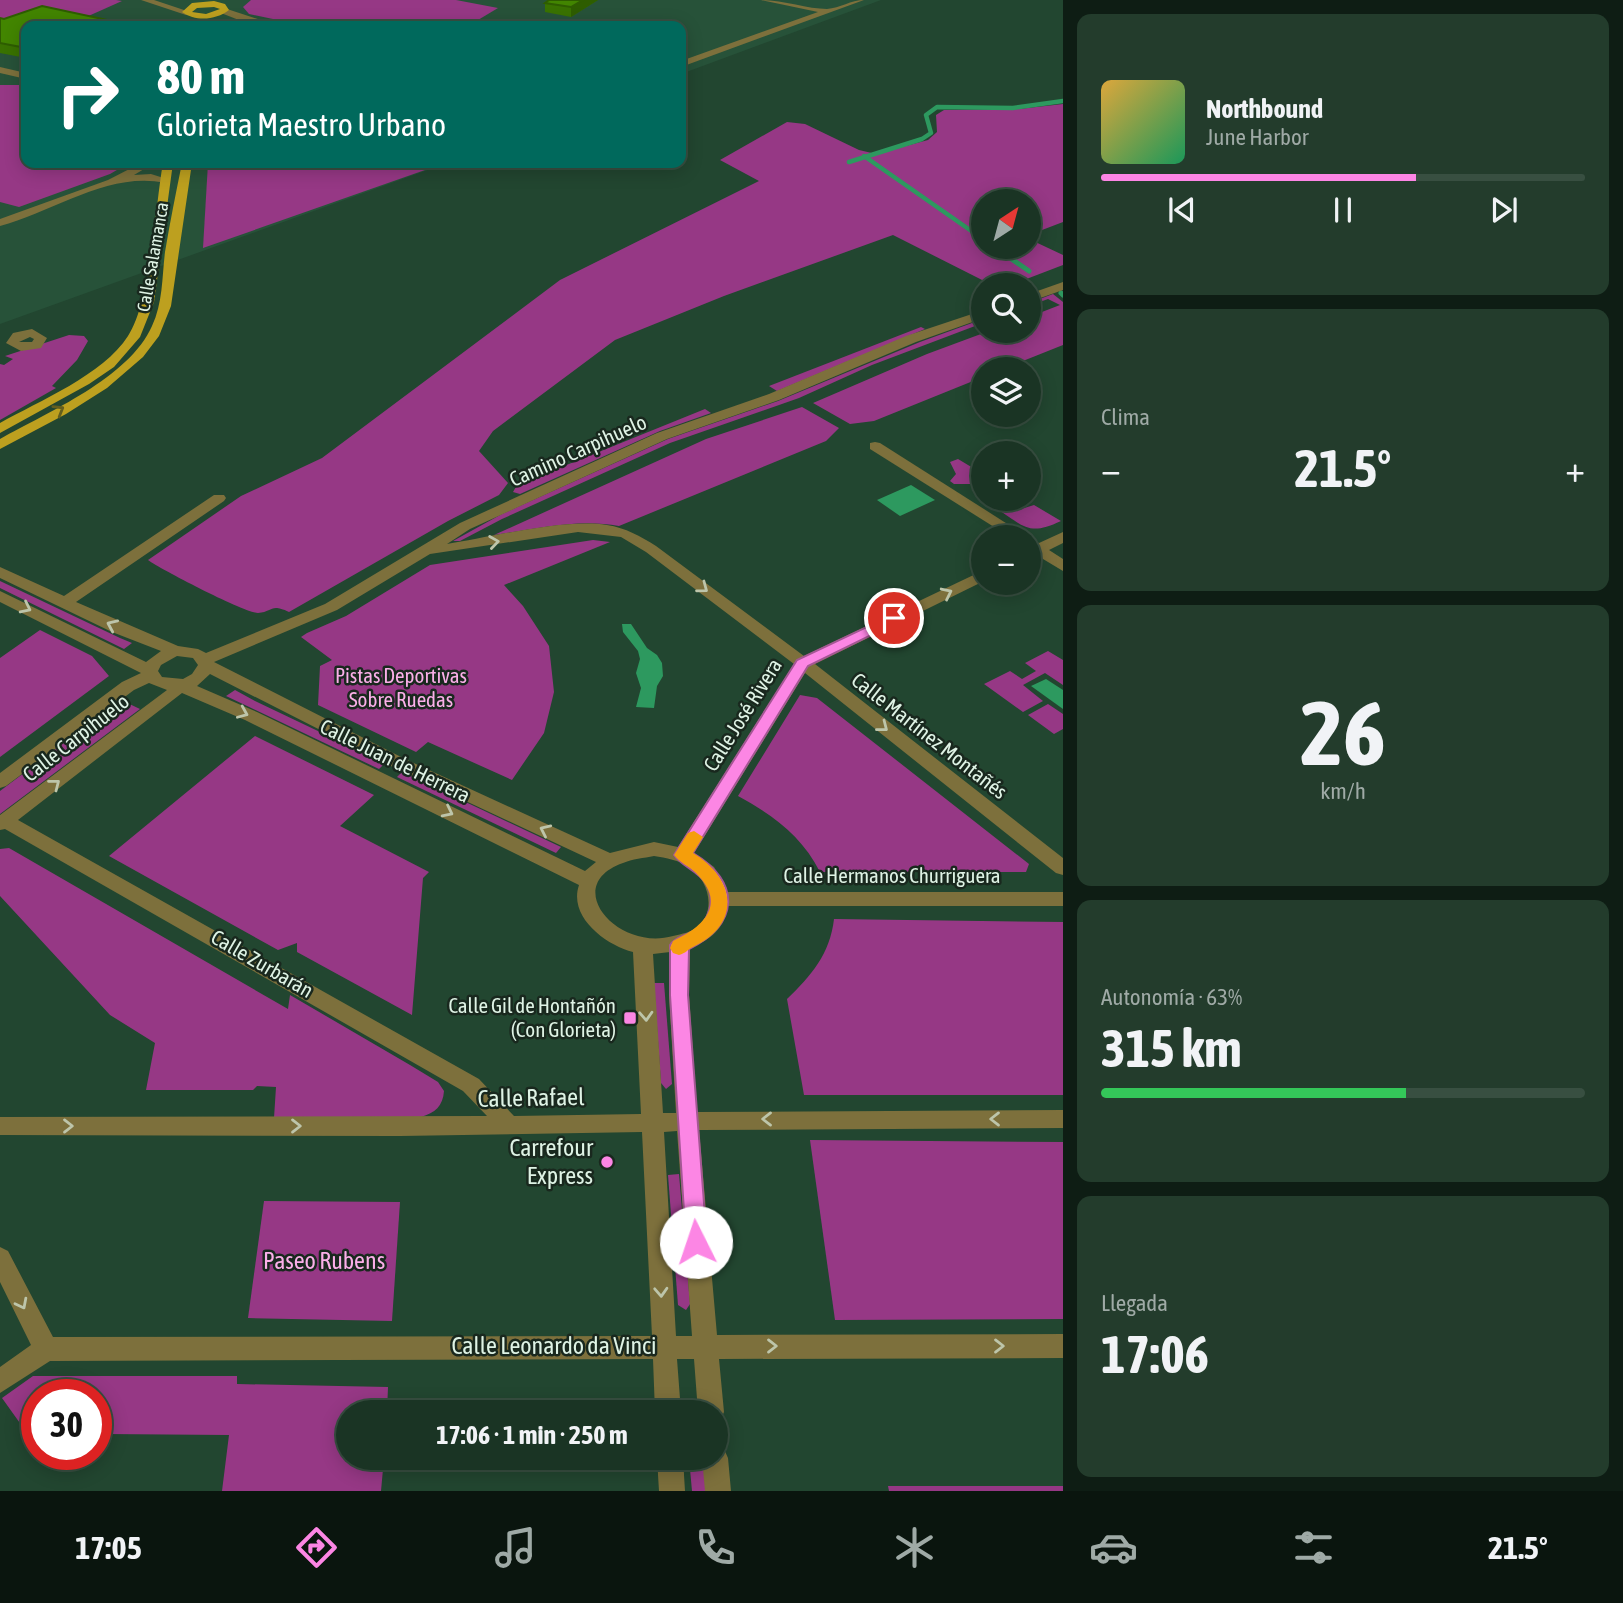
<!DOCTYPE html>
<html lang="es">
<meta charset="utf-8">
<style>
body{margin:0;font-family:"Asap Condensed",sans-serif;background:#233c2c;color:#f1f3f6;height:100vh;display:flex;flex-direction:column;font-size:26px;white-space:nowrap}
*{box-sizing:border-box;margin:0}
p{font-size:23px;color:#9faaa6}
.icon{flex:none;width:38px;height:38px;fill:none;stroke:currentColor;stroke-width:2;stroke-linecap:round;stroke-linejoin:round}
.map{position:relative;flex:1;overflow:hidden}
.panel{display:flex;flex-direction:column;gap:14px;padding:14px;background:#0e1d14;width:560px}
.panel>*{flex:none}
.guide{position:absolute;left:21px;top:21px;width:665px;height:147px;border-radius:14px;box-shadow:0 4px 18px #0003,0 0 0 2px #384f41;background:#00695c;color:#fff;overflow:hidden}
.needle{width:46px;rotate:36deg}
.controls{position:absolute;left:971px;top:189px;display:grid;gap:14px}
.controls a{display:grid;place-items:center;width:70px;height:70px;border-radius:50%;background:#1a3424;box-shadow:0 4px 18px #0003,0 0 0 2px #384f41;font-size:35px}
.speed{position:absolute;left:21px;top:1379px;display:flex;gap:14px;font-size:35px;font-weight:700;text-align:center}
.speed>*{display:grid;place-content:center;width:91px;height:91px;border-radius:50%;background:#1a3424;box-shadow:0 4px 18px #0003,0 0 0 2px #384f41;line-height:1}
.speed .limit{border:10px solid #d22;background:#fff;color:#111}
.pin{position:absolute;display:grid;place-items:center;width:60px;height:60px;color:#fff;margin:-30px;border:4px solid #fff;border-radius:50%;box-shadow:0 2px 7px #0007}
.me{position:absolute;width:77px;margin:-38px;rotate:356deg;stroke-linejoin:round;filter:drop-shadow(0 0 5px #0008)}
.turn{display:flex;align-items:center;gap:24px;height:147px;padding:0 21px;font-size:32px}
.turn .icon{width:91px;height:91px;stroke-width:2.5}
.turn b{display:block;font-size:49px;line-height:60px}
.big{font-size:52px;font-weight:700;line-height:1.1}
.panel .card{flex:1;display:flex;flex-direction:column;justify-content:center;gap:10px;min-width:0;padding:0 24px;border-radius:14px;background:#233c2c}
.panel .dial{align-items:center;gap:0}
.dial b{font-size:91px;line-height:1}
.song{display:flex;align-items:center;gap:21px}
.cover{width:84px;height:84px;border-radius:10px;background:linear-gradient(135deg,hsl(40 70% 55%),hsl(150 70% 35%))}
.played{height:7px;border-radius:4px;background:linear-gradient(90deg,#fc86e4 65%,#384f41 65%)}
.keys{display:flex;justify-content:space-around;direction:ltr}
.heat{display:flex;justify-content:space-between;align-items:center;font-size:38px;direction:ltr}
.charge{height:10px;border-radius:5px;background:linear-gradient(90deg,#34c759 63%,#384f41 0)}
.trip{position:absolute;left:336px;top:1400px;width:392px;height:70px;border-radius:35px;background:#1a3424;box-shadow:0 4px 18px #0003,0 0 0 2px #384f41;font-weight:700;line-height:70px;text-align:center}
.tabs{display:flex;height:112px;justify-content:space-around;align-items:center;background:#0a150e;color:#9faaa6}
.tabs .icon{width:49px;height:49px}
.tabs .active{color:#fc86e4}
.tabs b{font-size:32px;color:#f1f3f6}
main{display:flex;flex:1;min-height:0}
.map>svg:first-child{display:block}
</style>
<main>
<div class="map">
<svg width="1063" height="1491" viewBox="0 0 1063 1491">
<rect width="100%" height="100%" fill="#224630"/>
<!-- built -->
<path fill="#275239" d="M0,0h881l-200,74v-48h-655v137h421l-447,161z"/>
<!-- green -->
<g fill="#963885">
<path d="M0,0h116l6,1 -47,21 -75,6z"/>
<path d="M251,0h205l42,8 -30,18h-162l-57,-12 -6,-7z"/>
<path d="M0,85h26v78h103l-19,11 -91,33 -19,-5z"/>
<path d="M1063,104v118l-34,13v-34h-45v46h45v-8l34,16v10l-52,20h-19l-99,-50 -169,61 -109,44 -122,91 -14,20 29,32 -9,12 -51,26 -159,91c-19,-9 -16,0 -31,1 -13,0 -96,-43 -110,-53l93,-64 81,-38 238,-178 199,-99 -39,-21 67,-38 18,2 54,26 17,4 52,-14 9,-8 -1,-17 8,-5 75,-1z"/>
<path d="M208,163h237l-242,85z"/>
<path d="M1053,294l10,8v43l-60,24h-19l-1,8 -109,44 -24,3 -37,-21 114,-49 62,-23h40v-14l31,-12 -12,-6 -19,7v-3z"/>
<path d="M983,319v4l-111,42 -73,33 -129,45 -168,76 -42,22h-7l49,-27 166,-75 110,-38 142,-59z"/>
<path d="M921,327l4,2 -148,62 -8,-5z"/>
<path d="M69,335l15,1 4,5 -11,19 -25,26 4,2 -56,32v-56l4,1 9,-6 -8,-3z"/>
<path d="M802,407l37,21 -13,13 -207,85c-41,-8 -84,3 -125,9l212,-96z"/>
<path d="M705,409l6,4 -51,18 -140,63 -7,-2 4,-7z"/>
<path d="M958,459l25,15v10h-29l-4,-3 6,-7 -6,-12z"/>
<path d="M1034,505l27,16c-32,15 -36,6 -64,-12l21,1z"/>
<path d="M593,540l17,2 -106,43 19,21 26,40 5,46 -10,41 -32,47 -84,-38 -12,10 -98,-47 2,-39 12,-6 -31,-23 6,-4 39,-17 84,-51z"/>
<path d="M0,581l120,57 12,5 -8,6 -124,-61z"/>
<path d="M40,630l52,26 17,20 -109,81v-99z"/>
<path d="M1048,651l15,9v25l-18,-12 -22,12 20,16 -20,11 -39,-28 26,-13 12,8 14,-8 -11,-8z"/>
<path d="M235,690l20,11 130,62 -6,6 -153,-73z"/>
<path d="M800,695l17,3 212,166 -3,8h-206c-18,-36 -47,-57 -82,-76z"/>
<path d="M121,700l19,9 -140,105v-23z"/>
<path d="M1048,704l15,10v15l-9,5 -26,-19z"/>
<path d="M255,736l119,59 -34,31 89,46 -6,6 -11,137 -115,-63v-9l-19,7 -169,-94z"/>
<path d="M402,772l159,75 -5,6 -159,-76z"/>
<path d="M9,848l279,161 2,-14 120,70 28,17 6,9c-1,15 -9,22 -23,26l-147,1 2,-31 -19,-1 -4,4h-107l9,-47 -45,-28 -110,-119v-47z"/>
<path d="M834,919l229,3v173h-259l-17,-96c24,-23 43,-45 47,-80z"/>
<path d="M654,983h10l8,101 -6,5 -5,-6z"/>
<path d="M810,1140l253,2v177l-228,1z"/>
<path d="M679,1174l11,130 -4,6 -8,-5 -10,-130z"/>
<path d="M264,1201l136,1 -8,119 -144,-3z"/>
<path d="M33,1376h204v8l151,3 -1,25h-39v46h36l-3,33h-159l7,-56 -125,-1 -8,6v-45h-59v52l-35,-49z"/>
<path d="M689,1458h14l3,33h-14z"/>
<path d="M888,1486h175v5h-174z"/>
</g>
<!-- water -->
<g fill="#2d995f">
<path d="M911,485l24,15 -35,16 -23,-16z"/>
<path d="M622,624h9l16,24 10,7 5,8 1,13 -6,10 -3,22 -18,-1 5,-19 -5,-15 4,-14 -2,-8 -15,-19z"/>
<path d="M1046,679l17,11v19l-32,-23z"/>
</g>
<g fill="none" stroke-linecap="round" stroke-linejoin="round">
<!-- stream-far1 -->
<g stroke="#2d995f" stroke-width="4.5">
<path d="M864,156l116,81"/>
<path d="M849,162l73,-23 9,-6 -5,-18 11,-8 76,1 50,-7"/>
</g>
<!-- stream -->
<g stroke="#2d995f" stroke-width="5">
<path d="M978,235l6,4"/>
<path d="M994,247l35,24"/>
<path d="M1061,293l2,2"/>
</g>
<!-- minor -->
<g fill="#7d703c" fill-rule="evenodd">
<path d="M141,0h13l36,12 -4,3z"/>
<path d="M761,0c22,0 47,9 66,9 13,-1 24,-9 37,-9l-183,67v-6l137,-49z"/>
<path d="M224,8l55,18 -30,-2 -28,-11v-4z"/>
<path d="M0,67l26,6v6l-26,-6z"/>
<path d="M141,163h13l-20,12 17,-1 19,6 -5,3c-56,-12 -112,29 -165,43v-7l108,-39z"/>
<path d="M1063,282v8l-34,12v-8z"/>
<path d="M984,310v8l-68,24 -137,58 -112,39 -197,90 -23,15c43,-7 119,-26 160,-19 19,3 33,11 49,21l148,110 180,-86v11l-169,83 248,194v17l-7,-2 -251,-200 -111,180 20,14 13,25h336v14h-335c-3,22 -18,35 -38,41l-1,48 8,117 366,-2v18l-364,2 18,205 346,-1v24l-344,1 5,53 -4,9 -4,1v-10h-18l-4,-53h-17l4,53h-26l-2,-53 -603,2 -50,32v-26l31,-22 -31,-63v-35l8,4 45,86 599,-1 -10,-204 -242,4 -400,-1v-18l487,-1 -24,-25 -458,-262 -5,1v-15l167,-125 -18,-7 -15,7 -128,96 -6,2v-15l122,-91 19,-9 -141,-71v-11l146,71 15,-11 -49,-19 -112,-54v-11l64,29 150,-101h10l2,3 -2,3 -148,101 102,44 20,3 8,4 119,-49 135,-81 197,-90 112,-39 137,-58zM578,532l43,5 25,15 148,112 -116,183 -24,-5 -44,11 -205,-94 -191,-97 123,-52 93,-56zM177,656l16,2 5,7 -6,9 -9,5 -21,-2 -4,-6 3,-6zM210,674l183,93 203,95 -11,9 -328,-159 -60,-26zM182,693l63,27 334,165c-11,32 27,60 54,67l8,162 -127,2 -35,-37 -461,-259zM654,856c12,2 25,4 35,11 19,12 28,43 9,60 -7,5 -16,7 -25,9 -56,16 -113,-51 -50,-73 9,-4 21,-5 31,-7zM670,952l-1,43 7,118h-13l-10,-159zM677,1131l15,205h-16l-12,-204z"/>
<path d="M32,329l15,9 -6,10 -20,3 -15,-8 7,-10zM30,337l4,2 -2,3h-13z"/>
<path d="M875,442l5,1 148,94h-18l-140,-88v-6z"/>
<path d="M1063,532v11l-14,7 14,9v12l-25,-15 -9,3v-21l10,5z"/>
<path d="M716,1446l8,3 4,9 3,33h-26l-3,-33h14z"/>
<path d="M657,1458h26l2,33h-26z"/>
</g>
<!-- major -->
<g fill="#bda01f" fill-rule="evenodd">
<path d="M214,1l11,3 4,6c-13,10 -33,12 -47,2l10,-9zM214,7l6,2 -14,5 -14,-2 5,-4z"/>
<path d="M163,163h10l-19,139 -14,35 -26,30 -25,17 -89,49v-10c39,-22 103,-48 128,-87 23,-35 27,-129 35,-173z"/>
<path d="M182,163h10l-21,143 -12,30 -16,21 -36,31 -41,26 -66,35v-10c48,-27 129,-61 152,-113 11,-23 10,-50 13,-74 5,-30 11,-60 17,-89z"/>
</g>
</g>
<!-- wall -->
<g fill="#397200">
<path d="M598,0l-27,17 -26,-5v-9z"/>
<path d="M0,18l112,3 1,5h-87v32l-26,-5z"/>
</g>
<!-- shaded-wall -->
<g fill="#2e5d00">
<path d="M583,0h15l-27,17v-10z"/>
<path d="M112,21l1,5h-13z"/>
</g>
<!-- building -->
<g fill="#428500" stroke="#2e5d00" stroke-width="2">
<path d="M549,0h34l-12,7 -26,-4z"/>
<path d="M42,6l70,15 -12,5h-74v22l-26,-5v-25l4,1z"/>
</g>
<!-- one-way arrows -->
<defs><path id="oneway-chevron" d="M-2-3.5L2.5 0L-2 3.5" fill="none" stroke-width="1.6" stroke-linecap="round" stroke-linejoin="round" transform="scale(1.75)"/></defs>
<use stroke="#635e1e" href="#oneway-chevron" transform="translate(59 410) rotate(-31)"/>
<g stroke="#bdc5aa">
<use href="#oneway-chevron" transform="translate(494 542) rotate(-8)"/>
<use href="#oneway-chevron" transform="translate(703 588) rotate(37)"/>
<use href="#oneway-chevron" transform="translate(947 593) rotate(-26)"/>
<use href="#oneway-chevron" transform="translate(26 608) rotate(26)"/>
<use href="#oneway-chevron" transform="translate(112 625) rotate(-156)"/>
<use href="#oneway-chevron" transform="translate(243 713) rotate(23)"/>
<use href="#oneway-chevron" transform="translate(883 727) rotate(38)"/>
<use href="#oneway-chevron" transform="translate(55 784) rotate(-38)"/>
<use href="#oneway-chevron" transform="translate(448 812) rotate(26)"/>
<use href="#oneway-chevron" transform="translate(545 830) rotate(-155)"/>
<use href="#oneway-chevron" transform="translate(646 1016) rotate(87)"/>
<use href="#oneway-chevron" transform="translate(767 1119) rotate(-180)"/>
<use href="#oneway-chevron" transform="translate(995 1119) rotate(-180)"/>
<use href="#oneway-chevron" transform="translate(68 1126)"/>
<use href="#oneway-chevron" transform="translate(296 1126)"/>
<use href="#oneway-chevron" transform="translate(661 1292) rotate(87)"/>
<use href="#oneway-chevron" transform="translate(22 1304) rotate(63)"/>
<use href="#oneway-chevron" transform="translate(772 1346)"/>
<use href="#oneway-chevron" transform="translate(999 1346)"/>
</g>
<!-- route -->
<path fill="#fc86e4" stroke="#a45794" stroke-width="2" d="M894,614l8,4 -2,3 -92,45 -115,187c49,29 46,72 -4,96l-1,46 19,247 -3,7 -8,2 -7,-2 -3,-7 -16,-247v-50c5,-8 15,-9 23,-14 16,-9 23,-31 13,-47 -7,-13 -24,-17 -32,-29l123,-195z"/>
<!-- slow -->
<path fill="#f59e0b" d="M694,831l9,6 -10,16c43,26 49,71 0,94 -6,3 -7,6 -14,8l-6,-2 -3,-5 3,-7c32,-15 54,-37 23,-68 -7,-7 -16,-10 -22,-18l14,-22z"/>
<!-- markers -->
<g fill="#fc86e4" stroke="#19281e" stroke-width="2.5">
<rect x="623" y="1011" width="14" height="14" rx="3.5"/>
<circle cx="607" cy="1162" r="7"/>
</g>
<g text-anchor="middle" stroke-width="5" stroke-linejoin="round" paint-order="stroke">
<!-- far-street labels -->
<g font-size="18" fill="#dff3e5" stroke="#19281e">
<text transform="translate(153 257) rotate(-80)" y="6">Calle Salamanca</text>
</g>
<!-- street labels -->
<g font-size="21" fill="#dff3e5" stroke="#19281e">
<text transform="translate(578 451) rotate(-24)" y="7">Camino Carpihuelo</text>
<text transform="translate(743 715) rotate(-58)" y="7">Calle José Rivera</text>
<text transform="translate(929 736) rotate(38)" y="7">Calle Martínez Montañés</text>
<text transform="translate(76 738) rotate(-38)" y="7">Calle Carpihuelo</text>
<text transform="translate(395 761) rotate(26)" y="7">Calle Juan de Herrera</text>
<text x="892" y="883">Calle Hermanos Churriguera</text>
<text transform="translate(262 964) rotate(30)" y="7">Calle Zurbarán</text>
</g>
<!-- park labels -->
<g font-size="21" fill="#fbafe9" stroke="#19281e">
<text x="401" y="683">Pistas Deportivas<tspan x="401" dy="24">Sobre Ruedas</tspan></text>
</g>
<!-- poi labels -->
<g font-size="21" fill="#dff3e5" stroke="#19281e" text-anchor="end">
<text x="616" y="1013">Calle Gil de Hontañón<tspan x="616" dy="24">(Con Glorieta)</tspan></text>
</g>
<!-- near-street labels -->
<g font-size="24" fill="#dff3e5" stroke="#19281e">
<text transform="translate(531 1098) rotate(-1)" y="8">Calle Rafael</text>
<text x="554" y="1354">Calle Leonardo da Vinci</text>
</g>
<!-- near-poi labels -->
<g font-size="24" fill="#dff3e5" stroke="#19281e" text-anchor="end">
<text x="593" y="1156">Carrefour<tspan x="593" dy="28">Express</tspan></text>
</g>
<!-- near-park labels -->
<g font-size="24" fill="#fbafe9" stroke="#19281e">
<text x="324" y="1269">Paseo Rubens</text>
</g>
</g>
</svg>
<div class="controls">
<a><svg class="needle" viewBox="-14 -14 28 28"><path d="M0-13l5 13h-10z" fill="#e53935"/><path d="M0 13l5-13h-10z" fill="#9faaa6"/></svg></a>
<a><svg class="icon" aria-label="search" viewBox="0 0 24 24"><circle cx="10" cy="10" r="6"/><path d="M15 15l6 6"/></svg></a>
<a><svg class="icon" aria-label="layers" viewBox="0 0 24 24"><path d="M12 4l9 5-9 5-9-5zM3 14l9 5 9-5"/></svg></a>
<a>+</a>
<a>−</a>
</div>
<div class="speed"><div class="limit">30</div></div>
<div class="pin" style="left:894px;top:618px;background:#d93025"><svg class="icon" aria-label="arrive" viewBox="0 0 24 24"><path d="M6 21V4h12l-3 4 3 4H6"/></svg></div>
<svg class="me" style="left:696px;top:1242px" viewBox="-20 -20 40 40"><circle r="19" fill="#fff"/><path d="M0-13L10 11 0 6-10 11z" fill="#fc86e4"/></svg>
<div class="trip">17:06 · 1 min · 250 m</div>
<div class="guide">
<div class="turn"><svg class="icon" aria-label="right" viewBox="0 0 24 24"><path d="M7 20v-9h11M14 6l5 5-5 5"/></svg><div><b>80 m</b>Glorieta Maestro Urbano</div></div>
</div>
</div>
<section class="panel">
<div class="card">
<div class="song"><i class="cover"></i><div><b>Northbound</b><p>June Harbor</p></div></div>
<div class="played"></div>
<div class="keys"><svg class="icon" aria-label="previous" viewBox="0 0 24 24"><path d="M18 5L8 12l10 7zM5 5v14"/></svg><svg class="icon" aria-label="pause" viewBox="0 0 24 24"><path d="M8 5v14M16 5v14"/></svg><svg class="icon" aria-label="next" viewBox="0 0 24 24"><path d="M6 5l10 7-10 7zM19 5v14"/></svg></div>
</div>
<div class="card"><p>Clima</p>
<div class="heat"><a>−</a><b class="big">21.5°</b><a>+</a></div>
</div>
<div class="card dial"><b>26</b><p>km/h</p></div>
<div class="card"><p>Autonomía · 63%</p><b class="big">315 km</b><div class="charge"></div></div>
<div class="card"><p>Llegada</p><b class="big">17:06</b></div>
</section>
</main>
<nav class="tabs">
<b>17:05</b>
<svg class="icon active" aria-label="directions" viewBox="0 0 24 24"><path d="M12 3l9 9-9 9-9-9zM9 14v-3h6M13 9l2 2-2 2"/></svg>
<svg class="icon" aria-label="music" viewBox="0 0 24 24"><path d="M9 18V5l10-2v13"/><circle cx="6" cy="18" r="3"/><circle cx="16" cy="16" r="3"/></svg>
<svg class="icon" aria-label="phone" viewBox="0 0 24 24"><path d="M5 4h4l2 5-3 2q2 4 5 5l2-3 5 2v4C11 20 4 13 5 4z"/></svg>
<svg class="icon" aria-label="climate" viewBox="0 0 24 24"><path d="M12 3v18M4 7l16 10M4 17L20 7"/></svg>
<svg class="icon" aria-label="car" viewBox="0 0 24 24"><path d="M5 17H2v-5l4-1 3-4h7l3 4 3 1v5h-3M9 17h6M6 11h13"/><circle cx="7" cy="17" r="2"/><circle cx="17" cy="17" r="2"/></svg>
<svg class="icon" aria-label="filters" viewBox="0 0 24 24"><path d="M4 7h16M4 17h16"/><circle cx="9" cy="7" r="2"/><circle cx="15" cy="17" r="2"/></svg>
<b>21.5°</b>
</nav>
